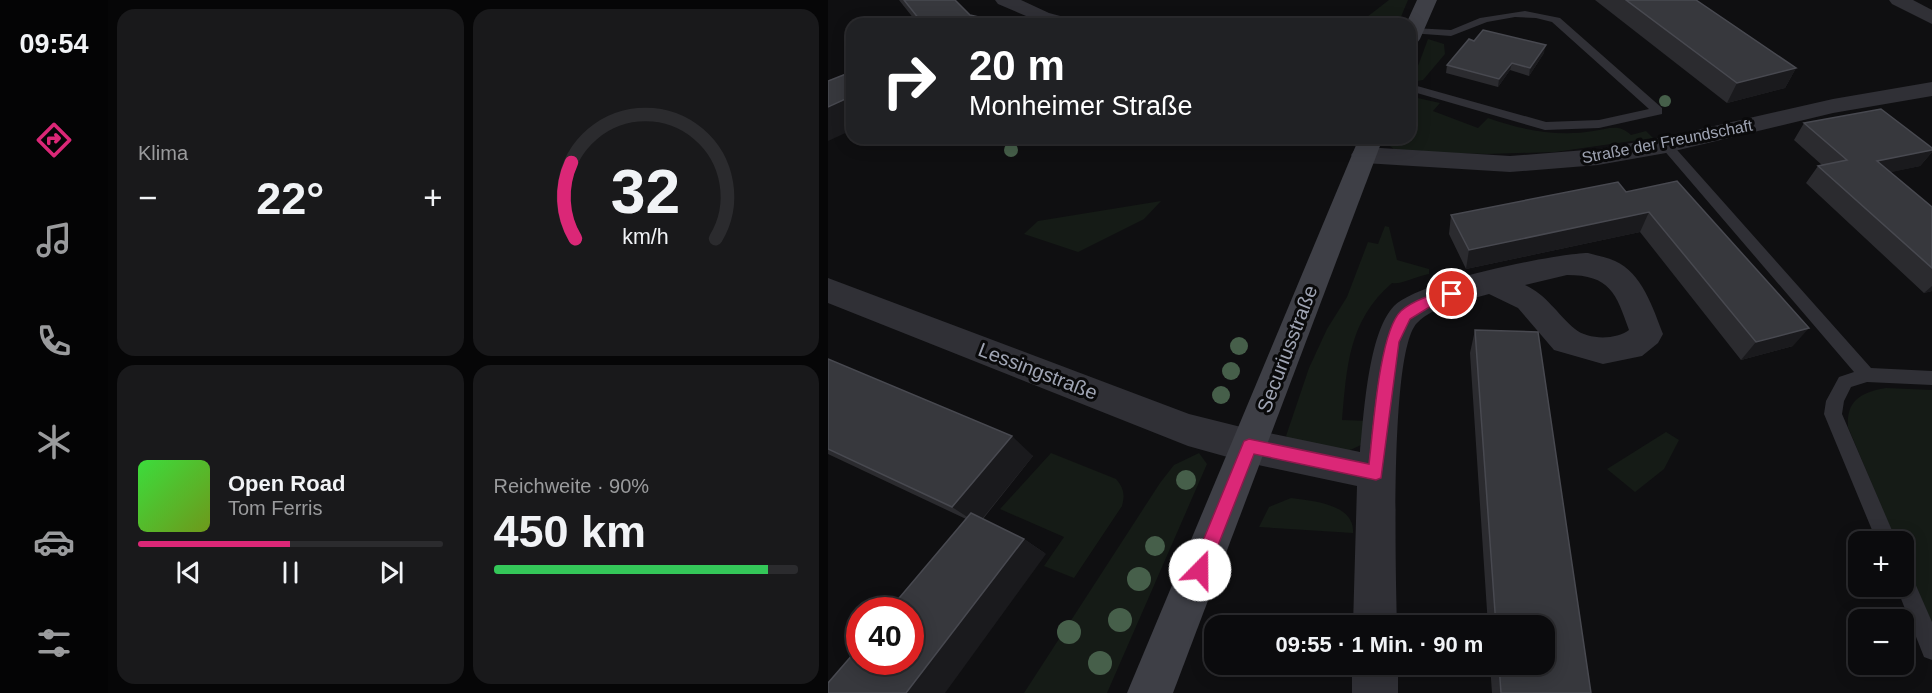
<!DOCTYPE html>
<html lang="de">
<meta charset="utf-8">
<style>
body{margin:0;font-family:Helvetica,sans-serif;background:#19191b;color:#f1f3f6;height:100vh;display:flex;flex-direction:column;font-size:22px;white-space:nowrap}
*{box-sizing:border-box;margin:0}
p{font-size:20px;color:#9a9b9d}
.icon{flex:none;width:33px;height:33px;fill:none;stroke:currentColor;stroke-width:2;stroke-linecap:round;stroke-linejoin:round}
.map{position:relative;flex:1;overflow:hidden}
.drawer{display:flex;flex-direction:column;gap:9px;padding:9px;background:#060607;width:720px}
.drawer>*{flex:none}
.hud{position:absolute;left:18px;top:18px;width:570px;height:126px;border-radius:18px;box-shadow:0 3px 15px #0003,0 0 0 2px #2b2b2e;background:#202124;color:#fff;overflow:hidden}
.controls{position:absolute;left:1020px;top:531px;display:grid;gap:12px}
.controls a{display:grid;place-items:center;width:66px;height:66px;border-radius:12px;background:#0b0b0d;box-shadow:0 3px 15px #0003,0 0 0 2px #2b2b2e;font-size:30px}
.speed{position:absolute;left:18px;top:597px;display:flex;gap:12px;font-size:30px;font-weight:700;text-align:center}
.speed>*{display:grid;place-content:center;width:78px;height:78px;border-radius:50%;background:#0b0b0d;box-shadow:0 3px 15px #0003,0 0 0 2px #2b2b2e;line-height:1}
.speed .limit{border:9px solid #d22;background:#fff;color:#111}
.pin{position:absolute;display:grid;place-items:center;width:51px;height:51px;color:#fff;margin:-26px;border:3px solid #fff;border-radius:50%;box-shadow:0 2px 6px #0007}
.me{position:absolute;width:66px;margin:-33px;rotate:22deg;stroke-linejoin:round;filter:drop-shadow(0 0 4px #0008)}
.turn{display:flex;align-items:center;gap:21px;height:126px;padding:0 24px;font-size:27px}
.turn .icon{width:78px;height:78px;stroke-width:2.5}
.turn b{display:block;font-size:42px;line-height:51px}
.big{font-size:45px;font-weight:700;line-height:1.1}
.drawer .widget{flex:1;display:flex;flex-direction:column;justify-content:center;gap:9px;min-width:0;padding:0 21px;border-radius:18px;background:#19191b}
.drawer .dial{align-items:center;gap:0}
.dial svg{height:156px;overflow:visible;fill:none;stroke:#2b2b2e;stroke-width:7;stroke-linecap:round;text-anchor:middle}
.dial text{fill:#f1f3f6;stroke:none}
.song{display:flex;align-items:center;gap:18px}
.cover{width:72px;height:72px;border-radius:9px;background:linear-gradient(135deg,hsl(120 70% 55%),hsl(80 70% 35%))}
.played{height:6px;border-radius:3px;background:linear-gradient(90deg,#db2777 50%,#2b2b2e 50%)}
.keys{display:flex;justify-content:space-around;direction:ltr}
.heat{display:flex;justify-content:space-between;align-items:center;font-size:33px;direction:ltr}
.charge{height:9px;border-radius:4px;background:linear-gradient(90deg,#34c759 90%,#2b2b2e 0)}
.drawer .tiles{flex:1;display:grid;gap:9px;grid-template-columns:repeat(2,1fr)}
.trip{position:absolute;left:376px;top:615px;width:351px;height:60px;border-radius:18px;background:#0b0b0d;box-shadow:0 3px 15px #0003,0 0 0 2px #2b2b2e;font-weight:700;line-height:60px;text-align:center}
main{display:flex;flex:1;min-height:0}
.tabs{display:flex;flex-direction:column;width:108px;justify-content:space-around;align-items:center;background:#040405;color:#9a9b9d}
.tabs .icon{width:42px;height:42px}
.tabs .active{color:#db2777}
.tabs b{font-size:27px;color:#f1f3f6}
.map>svg:first-child{display:block}
</style>
<main>
<nav class="tabs">
<b>09:54</b>
<svg class="icon active" aria-label="directions" viewBox="0 0 24 24"><path d="M12 3l9 9-9 9-9-9zM9 14v-3h6M13 9l2 2-2 2"/></svg>
<svg class="icon" aria-label="music" viewBox="0 0 24 24"><path d="M9 18V5l10-2v13"/><circle cx="6" cy="18" r="3"/><circle cx="16" cy="16" r="3"/></svg>
<svg class="icon" aria-label="phone" viewBox="0 0 24 24"><path d="M5 4h4l2 5-3 2q2 4 5 5l2-3 5 2v4C11 20 4 13 5 4z"/></svg>
<svg class="icon" aria-label="climate" viewBox="0 0 24 24"><path d="M12 3v18M4 7l16 10M4 17L20 7"/></svg>
<svg class="icon" aria-label="car" viewBox="0 0 24 24"><path d="M5 17H2v-5l4-1 3-4h7l3 4 3 1v5h-3M9 17h6M6 11h13"/><circle cx="7" cy="17" r="2"/><circle cx="17" cy="17" r="2"/></svg>
<svg class="icon" aria-label="filters" viewBox="0 0 24 24"><path d="M4 7h16M4 17h16"/><circle cx="9" cy="7" r="2"/><circle cx="15" cy="17" r="2"/></svg>
</nav>
<section class="drawer">
<div class="tiles">
<div class="widget"><p>Klima</p>
<div class="heat"><a>−</a><b class="big">22°</b><a>+</a></div>
</div>
<div class="widget dial"><svg viewBox="0 0 100 80">
<path d="M14 69A42 42 0 1 1 86 69"/>
<path d="M14 69A42 42 0 0 1 12 30" stroke="#db2777"/>
<text x="50" y="56" font-size="32" font-weight="700">32</text>
<text x="50" y="72" font-size="11">km/h</text>
</svg></div>
<div class="widget">
<div class="song"><i class="cover"></i><div><b>Open Road</b><p>Tom Ferris</p></div></div>
<div class="played"></div>
<div class="keys"><svg class="icon" aria-label="previous" viewBox="0 0 24 24"><path d="M18 5L8 12l10 7zM5 5v14"/></svg><svg class="icon" aria-label="pause" viewBox="0 0 24 24"><path d="M8 5v14M16 5v14"/></svg><svg class="icon" aria-label="next" viewBox="0 0 24 24"><path d="M6 5l10 7-10 7zM19 5v14"/></svg></div>
</div>
<div class="widget"><p>Reichweite · 90%</p><b class="big">450 km</b><div class="charge"></div></div>
</div>
</section>
<div class="map">
<svg width="1104" height="693" viewBox="0 0 1104 693">
<rect width="100%" height="100%" fill="#0f0f11"/>
<!-- green -->
<g fill="#151b16">
<path d="M561,0h19l-10,24h-40z"/>
<path d="M600,39l16,5 1,10 -22,26 -11,2z"/>
<path d="M585,97l27,6 -7,8 45,17 10,-10c34,12 69,19 105,13 16,-2 25,-8 38,4l15,-4 7,7 -98,14 -68,2 -91,-3 -6,-5 3,-8h17v-40z"/>
<path d="M333,201l-17,18 -66,33 -54,-18 14,-13z"/>
<path d="M557,226l4,1 8,33 32,9v5c-13,2 -27,11 -37,9 -44,38 -45,84 -50,137l26,1 1,12 -8,12 -15,7 -49,-5 -11,-11 23,-68 18,-39 20,-32 21,-55 10,2z"/>
<path d="M1058,388l46,2v235l-28,-66v-17l-8,-1 -48,-114c-2,-27 14,-35 38,-39z"/>
<path d="M838,432l13,8 -15,29 -29,23 -28,-23z"/>
<path d="M223,453l65,26c8,9 9,16 6,27l-48,72 -30,-12 20,-29 -64,-28z"/>
<path d="M371,453l8,11 -100,229h-83l136,-210 14,-18z"/>
<path d="M463,498c22,3 64,6 62,35l-94,-6 10,-20z"/>
</g>
<g fill="none" stroke-linecap="round" stroke-linejoin="round">
<!-- lane -->
<g fill="#303036" fill-rule="evenodd">
<path d="M697,11l35,7 102,90v6l-63,14 -54,2 -135,-39v-7l136,38 53,-2 50,-11 -97,-87 -16,-4 -21,-1 -28,5 -36,14 -41,-3v-4l3,-1 38,2 29,-12z"/>
<path d="M838,141l4,1 201,226 61,3v14l-65,-3 -16,5 -7,14 -2,13 55,128h-20l-53,-128 2,-13 13,-24 15,-5 -192,-224 -2,-3 2,-3z"/>
<path d="M1076,570l7,4 21,48v38l-8,-3 -28,-71h8z"/>
</g>
<!-- street -->
<g fill="#303036" fill-rule="evenodd">
<path d="M167,0h26l28,13 26,7 3,4h-33l-47,-20z"/>
<path d="M1061,0h24l19,10v14l-40,-20z"/>
<path d="M1104,82v14l-99,17 -167,40 -68,12 -88,7 -146,-9 -9,-2 -4,-6 4,-6 9,-2 146,9 88,-7 68,-12 167,-38z"/>
<path d="M760,253c9,3 19,4 27,8 27,12 38,47 48,73l-5,9 -16,13 -39,8 -49,-14 -36,-42 -29,-14c-24,7 -54,11 -72,29 -28,29 -21,253 -20,303h-44l4,-140 -108,-23 -61,-17 -360,-143v-25l361,136 60,15 111,23c4,-37 8,-119 34,-146 23,-24 158,-52 194,-53zM739,275c43,0 49,18 62,55 -13,10 -41,10 -54,-1 -18,-15 -28,-34 -50,-44z"/>
<rect x="524" y="664" width="46" height="29"/>
</g>
<!-- secondary -->
<g fill="#3e3f46" fill-rule="evenodd">
<path d="M589,0h20l-17,39 -3,4 -7,2v-21h-4z"/>
<path d="M531,138h24l-210,555h-46z"/>
</g>
</g>
<!-- trees -->
<g fill="#465f4a">
<circle cx="837" cy="101" r="6"/>
<circle cx="183" cy="150" r="7"/>
<circle cx="411" cy="346" r="9"/>
<circle cx="403" cy="371" r="9"/>
<circle cx="393" cy="395" r="9"/>
<circle cx="358" cy="480" r="10"/>
<circle cx="327" cy="546" r="10"/>
<circle cx="311" cy="579" r="12"/>
<circle cx="292" cy="620" r="12"/>
<circle cx="241" cy="632" r="12"/>
<circle cx="272" cy="663" r="12"/>
</g>
<!-- wall -->
<g fill="#2b2b2f">
<path d="M71,0h56l15,15 39,9h-91z"/>
<path d="M767,0h101l100,68 -11,20 -58,15z"/>
<path d="M716,53l-15,23 -19,-6 -12,17 -52,-14 1,-8z"/>
<path d="M976,123l128,25v4l-12,14 -30,6 42,35v84l-8,2 -118,-110 12,-17 4,-1 -28,-25z"/>
<path d="M849,181l116,165 -52,14 -101,-128 -174,37 -17,-35 2,-19 175,-23z"/>
<path d="M647,330l116,363h-99l-2,-29h55v-38h-57l-18,-273z"/>
<path d="M0,359l205,97 -50,63 41,20 22,15 -80,-35 -138,-65z"/>
</g>
<!-- shaded-wall -->
<g fill="#1a1a1d">
<path d="M718,45l-2,8 -15,23 1,-8z"/>
<path d="M684,63l-2,7 -12,17 1,-8z"/>
<path d="M968,68l-11,20 -58,15 10,-20z"/>
<path d="M24,96v34l-24,11v-34z"/>
<path d="M1104,150v2l-12,14 -56,12 13,-17z"/>
<path d="M821,212l-9,20 -174,37 3,-19z"/>
<path d="M1104,286v5l-8,2z"/>
<path d="M981,328l-16,18 -52,14 15,-18z"/>
<path d="M184,436l21,20 -55,68 -26,-17z"/>
<path d="M196,539l22,15 -101,139h-39z"/>
</g>
<!-- building -->
<g fill="#37383d" stroke="#484950" stroke-width="1.5">
<path d="M76,0h51l15,15 39,9h-86z"/>
<path d="M798,0h70l100,68 -59,15z"/>
<path d="M655,30l63,15 -16,23 -18,-5 -13,16 -52,-14 22,-26 5,2z"/>
<path d="M23,72l1,2v22l-24,11v-26z"/>
<path d="M1053,109l51,39v2l-55,11 55,46v61l-114,-102 29,-6 -43,-37z"/>
<path d="M849,181l132,147 -53,14 -107,-130 -180,38 -18,-35 167,-33 8,10z"/>
<path d="M647,330l63,2 53,361h-90l-2,-29h46v-38h-49z"/>
<path d="M0,359l184,77 -60,71 -124,-58z"/>
<path d="M143,513l53,26 -118,154h-78v-10l32,-37v16h50v-52h-21z"/>
</g>
<!-- route -->
<path fill="#db2777" stroke="#8e194d" stroke-width="1.5" d="M624,289l6,5 -2,3 -20,6 -26,16 -11,23 -18,136 -5,2 -122,-26 -48,122 -6,2 -7,-2 -2,-6 53,-129 5,-2 120,25c4,-32 10,-132 32,-153 14,-12 34,-17 51,-22z"/>
<g text-anchor="middle" stroke-width="6" stroke-linejoin="round" paint-order="stroke">
<!-- far-street labels -->
<g font-size="16" fill="#9fa4b3" stroke="#0a0a0b">
<text transform="translate(839 141) rotate(-11)" y="6">Straße der Freundschaft</text>
</g>
<!-- street labels -->
<g font-size="20" fill="#9fa4b3" stroke="#0a0a0b">
<text transform="translate(459 349) rotate(-69)" y="7">Securiusstraße</text>
<text transform="translate(210 371) rotate(21)" y="7">Lessingstraße</text>
</g>
</g>
</svg>
<div class="controls">
<a>+</a>
<a>−</a>
</div>
<div class="speed"><div class="limit">40</div></div>
<div class="pin" style="left:624px;top:294px;background:#d93025"><svg class="icon" aria-label="arrive" viewBox="0 0 24 24"><path d="M6 21V4h12l-3 4 3 4H6"/></svg></div>
<svg class="me" style="left:372px;top:570px" viewBox="-20 -20 40 40"><circle r="19" fill="#fff"/><path d="M0-13L10 11 0 6-10 11z" fill="#db2777"/></svg>
<div class="trip">09:55 · 1 Min. · 90 m</div>
<div class="hud">
<div class="turn"><svg class="icon" aria-label="right" viewBox="0 0 24 24"><path d="M7 20v-9h11M14 6l5 5-5 5"/></svg><div><b>20 m</b>Monheimer Straße</div></div>
</div>
</div>
</main>
